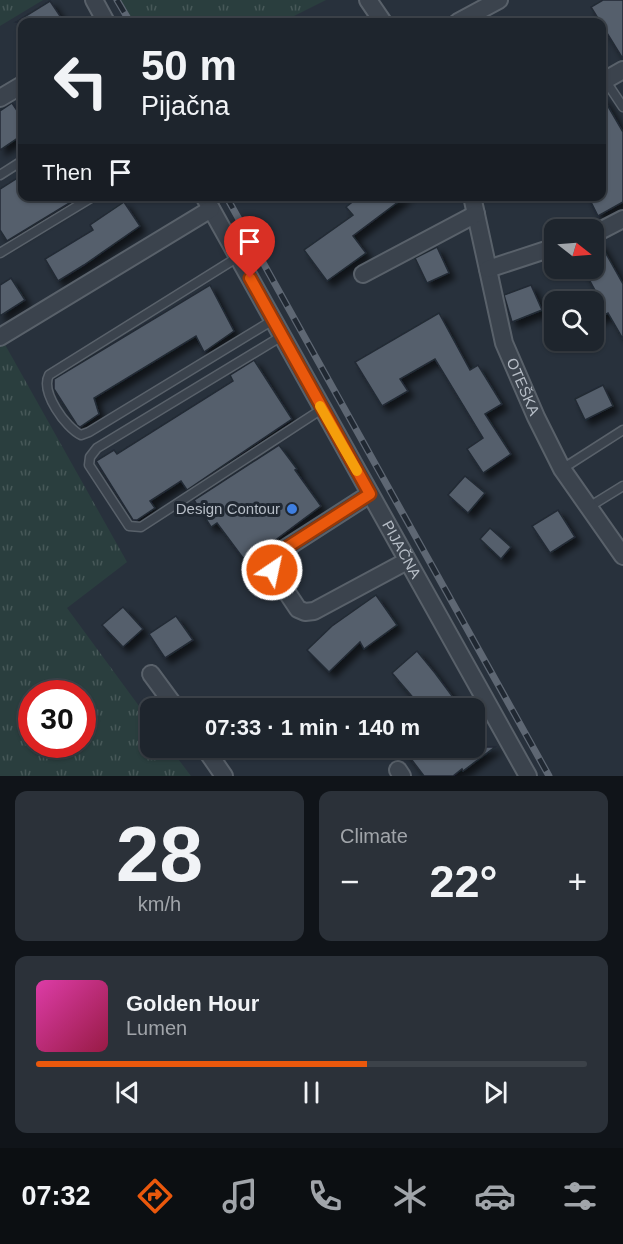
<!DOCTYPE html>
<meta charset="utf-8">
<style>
body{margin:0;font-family:Helvetica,sans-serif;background:#2b3139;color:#f1f3f6;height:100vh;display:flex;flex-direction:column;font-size:22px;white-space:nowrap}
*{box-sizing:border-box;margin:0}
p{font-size:20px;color:#a1a5aa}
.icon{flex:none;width:33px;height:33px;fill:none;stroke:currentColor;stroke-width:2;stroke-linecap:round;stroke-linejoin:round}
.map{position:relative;height:776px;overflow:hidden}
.details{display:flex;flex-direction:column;gap:15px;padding:15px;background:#101419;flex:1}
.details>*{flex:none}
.banner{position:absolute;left:18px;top:18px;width:588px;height:183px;border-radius:12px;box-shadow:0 2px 4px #0004,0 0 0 2px #3c4249;background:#1e252d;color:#f1f3f6;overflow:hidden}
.needle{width:39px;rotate:107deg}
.tools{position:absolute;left:544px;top:219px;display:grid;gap:12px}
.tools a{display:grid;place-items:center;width:60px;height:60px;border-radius:12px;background:#1e252d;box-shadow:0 2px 4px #0004,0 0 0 2px #3c4249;font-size:30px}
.speed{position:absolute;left:18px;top:680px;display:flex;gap:12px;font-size:30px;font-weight:700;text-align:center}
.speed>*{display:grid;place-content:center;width:78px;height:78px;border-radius:50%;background:#1e252d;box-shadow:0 2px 4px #0004,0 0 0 2px #3c4249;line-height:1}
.speed .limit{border:9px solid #d22;background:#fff;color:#111}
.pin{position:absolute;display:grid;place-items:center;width:51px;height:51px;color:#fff;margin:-62px -26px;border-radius:50% 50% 50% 0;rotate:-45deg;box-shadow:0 0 6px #0007}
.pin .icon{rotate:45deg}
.me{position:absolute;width:66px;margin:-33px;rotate:34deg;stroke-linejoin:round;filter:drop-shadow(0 0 4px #0008)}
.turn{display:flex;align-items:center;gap:21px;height:126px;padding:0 24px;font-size:27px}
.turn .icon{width:78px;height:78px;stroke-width:2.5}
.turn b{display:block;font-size:42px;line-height:51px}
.then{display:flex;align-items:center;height:57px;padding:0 24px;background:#0003;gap:12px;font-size:22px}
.big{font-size:45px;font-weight:800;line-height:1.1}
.details .card{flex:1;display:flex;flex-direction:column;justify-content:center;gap:9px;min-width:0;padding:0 21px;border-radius:12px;background:#2b3139}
.details .dial{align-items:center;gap:0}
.dial b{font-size:78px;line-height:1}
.song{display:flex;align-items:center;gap:18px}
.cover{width:72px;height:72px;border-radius:9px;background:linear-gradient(135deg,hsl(320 70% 55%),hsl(340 70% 35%))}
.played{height:6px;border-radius:3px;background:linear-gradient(90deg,#ea580c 60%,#3c4249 60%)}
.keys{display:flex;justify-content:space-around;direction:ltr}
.heat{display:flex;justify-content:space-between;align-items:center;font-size:33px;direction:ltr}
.details .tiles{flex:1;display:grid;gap:15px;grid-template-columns:1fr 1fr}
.card:last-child{grid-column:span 2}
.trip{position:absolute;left:140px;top:698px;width:345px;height:60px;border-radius:12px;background:#1e252d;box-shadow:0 2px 4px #0004,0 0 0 2px #3c4249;font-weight:800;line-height:60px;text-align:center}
.tab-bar{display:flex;height:96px;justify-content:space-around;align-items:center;background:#0c0f12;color:#a1a5aa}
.tab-bar .icon{width:42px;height:42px}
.tab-bar .current{color:#ea580c}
.tab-bar b{font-size:27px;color:#f1f3f6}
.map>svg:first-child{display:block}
</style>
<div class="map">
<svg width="623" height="776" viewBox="0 0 623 776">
<defs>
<pattern id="grass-tufts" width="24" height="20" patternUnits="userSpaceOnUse" patternTransform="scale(1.5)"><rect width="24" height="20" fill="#2a3e3e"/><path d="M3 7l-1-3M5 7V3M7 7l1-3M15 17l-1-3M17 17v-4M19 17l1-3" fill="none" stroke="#475858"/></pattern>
<filter id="shadow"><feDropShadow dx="5.5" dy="5.5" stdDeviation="3" flood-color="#0009"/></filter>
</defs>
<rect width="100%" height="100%" fill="#28313c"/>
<!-- grass -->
<g fill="url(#grass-tufts)" fill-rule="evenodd">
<path d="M0,0h43l-43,26z"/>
<path d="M117,0h209l-44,22h-152z"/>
<path d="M3,341l124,221 -60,46 83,113v26h19l22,29h-191v-433zM32,693h50v51h-50z"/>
</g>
<!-- building -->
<g fill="#555f6c" stroke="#222a34" stroke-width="1.5" filter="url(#shadow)">
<path d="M603,0h20v59l-32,-52z"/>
<path d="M50,1l14,21h-48z"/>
<path d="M602,96l21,36v70l-25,14 -10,-20h14z"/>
<path d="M12,103l10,15v17l-22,15v-39z"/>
<path d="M22,175v21h59l-74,45 -7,-11v-41z"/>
<path d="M360,196h46l-53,40 13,17 -39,28 -23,-31 49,-35 -7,-8z"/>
<path d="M124,202l16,24 -56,39 -26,16 -13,-22 48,-29 -3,-5z"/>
<path d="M600,243l23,41v55l-15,-26 -14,8v-25l3,-2 -14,-26h11v-24z"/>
<path d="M437,247l12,26 -22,10 -12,-25z"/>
<path d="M11,278l14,22 -25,16v-31z"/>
<path d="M210,285l24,46 -30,21 -8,-16 -102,62 5,16 -19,13 -3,-2 -23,-36v-10z"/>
<path d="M531,285l11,25 -30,12 -8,-27z"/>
<path d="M439,313l31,57 8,-5 24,39 -17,10 26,40 -28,19 -16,-24 16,-11 -48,-79 -35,20 8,12 -26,15 -27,-44z"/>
<path d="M254,360l38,59 -105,71 -6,-9 -31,20 5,7 -18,12h-4l-37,-59 18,-11 3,4 116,-73 -3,-6z"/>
<path d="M603,385l10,21 -28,14 -10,-21z"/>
<path d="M279,445l18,24 -2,1 26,36 -75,56 -29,-39 -6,4 -17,-27z"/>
<path d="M465,476l20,17 -17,20 -20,-18z"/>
<path d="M558,510l17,27 -25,16 -18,-27z"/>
<path d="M490,528l21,19 -10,12 -21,-20z"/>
<path d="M376,595l21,30 -33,24 -4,-7 -31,30 -22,-22 25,-24z"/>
<path d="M123,607l20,22 -20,18 -21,-22z"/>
<path d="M176,616l17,24 -28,18 -16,-24z"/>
<path d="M417,651l18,22 26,35h-39l-30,-35z"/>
<path d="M402,747h93l-32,24 -1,-2 -9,7h-29z"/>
</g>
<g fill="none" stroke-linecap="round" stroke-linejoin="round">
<!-- lane casing -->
<g stroke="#59616a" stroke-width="11">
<g id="lane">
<path d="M605,80l18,27"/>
<path d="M0,175l22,-14"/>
<path d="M0,253l94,-57"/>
<path d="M238,257l-189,118c-9,17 17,53 32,60l8,-3 184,-112"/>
<path d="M282,336l-185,112 -7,9 -1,8 40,61 12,1 181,-118"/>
<path d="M562,469l61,-39"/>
<path d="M589,507l34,-21"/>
</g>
</g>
<!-- street casing -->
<g stroke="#59616a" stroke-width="20">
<g id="street">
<path d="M94,0l12,22"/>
<path d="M368,0l15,22"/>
<path d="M458,22l41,-22"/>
<path d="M602,82l21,-12"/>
<path d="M0,98l22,-13"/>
<path id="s1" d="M204,196l324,580"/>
<path id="s2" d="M472,196l32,147 32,74 26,52 61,87"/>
<path d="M594,234l29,-15"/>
<path d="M488,269l67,-22"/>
<path d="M363,274l113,-60"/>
<path d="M0,337l211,-128"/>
<path d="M370,494l-95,61 -3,6v9l26,39 7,3 9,-1 93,-50"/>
<path d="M151,674l25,34"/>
<path d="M204,747l20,29"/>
<path d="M398,770l4,6"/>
</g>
</g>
<!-- lane -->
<use href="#lane" stroke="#3b434d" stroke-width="8"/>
<!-- street -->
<use href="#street" stroke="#3b434d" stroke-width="16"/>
<!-- rail casing -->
<g stroke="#5e6773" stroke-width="7">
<g id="rail">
<path d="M117,0l13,22"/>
<path d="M226,196l323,580"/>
</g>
</g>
<!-- rail -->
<use href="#rail" stroke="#202832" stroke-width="4.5" stroke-dasharray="14" stroke-linecap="butt"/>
</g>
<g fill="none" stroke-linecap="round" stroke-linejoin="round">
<!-- route casing -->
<g stroke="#983908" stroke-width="15">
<path id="route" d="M250,278l120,216 -95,61 -3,6v9"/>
</g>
<!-- route -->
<use href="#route" stroke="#ea580c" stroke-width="10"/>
<!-- slow -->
<path stroke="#f59e0b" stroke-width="10" d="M320,406l37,65"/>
</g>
<!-- markers -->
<circle fill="#3f7fe0" stroke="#202832" stroke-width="2" cx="292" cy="509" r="6"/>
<g text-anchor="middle" stroke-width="6" stroke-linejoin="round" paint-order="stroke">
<!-- street labels -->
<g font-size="15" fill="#b7bec7" stroke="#202832">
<text dy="5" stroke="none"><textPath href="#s2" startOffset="198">OTEŠKA</textPath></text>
<text dy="5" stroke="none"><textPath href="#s1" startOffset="405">PIJAČNA</textPath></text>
</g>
<!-- poi labels -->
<g font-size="15" fill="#b7bec7" stroke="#202832" text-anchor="end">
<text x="280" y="514">Design Contour</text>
</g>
</g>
</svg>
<div class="tools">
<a><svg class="needle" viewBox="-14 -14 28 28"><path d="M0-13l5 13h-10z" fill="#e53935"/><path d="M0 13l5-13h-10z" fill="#a1a5aa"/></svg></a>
<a><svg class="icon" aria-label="search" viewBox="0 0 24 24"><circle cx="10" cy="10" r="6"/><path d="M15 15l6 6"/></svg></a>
</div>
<div class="speed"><div class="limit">30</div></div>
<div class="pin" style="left:250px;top:278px;background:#d93025"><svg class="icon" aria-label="arrive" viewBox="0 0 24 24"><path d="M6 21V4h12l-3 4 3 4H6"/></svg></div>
<svg class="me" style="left:272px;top:570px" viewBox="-20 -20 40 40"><circle r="17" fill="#ea580c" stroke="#fff" stroke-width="3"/><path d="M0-11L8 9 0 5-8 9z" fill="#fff"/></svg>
<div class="trip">07:33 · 1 min · 140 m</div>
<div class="banner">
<div class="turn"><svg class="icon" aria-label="left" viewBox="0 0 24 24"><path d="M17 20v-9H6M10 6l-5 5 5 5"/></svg><div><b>50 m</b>Pijačna</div></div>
<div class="then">Then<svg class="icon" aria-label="arrive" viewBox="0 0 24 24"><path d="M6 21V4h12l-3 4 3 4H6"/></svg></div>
</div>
</div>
<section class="details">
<div class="tiles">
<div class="card dial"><b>28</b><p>km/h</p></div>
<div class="card"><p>Climate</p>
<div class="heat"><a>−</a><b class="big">22°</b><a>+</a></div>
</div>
<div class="card">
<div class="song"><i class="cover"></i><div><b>Golden Hour</b><p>Lumen</p></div></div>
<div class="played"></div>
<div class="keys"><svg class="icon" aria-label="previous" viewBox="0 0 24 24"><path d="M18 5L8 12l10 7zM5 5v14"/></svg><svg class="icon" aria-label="pause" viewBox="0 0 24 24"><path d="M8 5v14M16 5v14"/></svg><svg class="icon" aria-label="next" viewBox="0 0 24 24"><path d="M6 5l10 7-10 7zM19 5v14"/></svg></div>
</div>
</div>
</section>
<nav class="tab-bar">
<b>07:32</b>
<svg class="icon current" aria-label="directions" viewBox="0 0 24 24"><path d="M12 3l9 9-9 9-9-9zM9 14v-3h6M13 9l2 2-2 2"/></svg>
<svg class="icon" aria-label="music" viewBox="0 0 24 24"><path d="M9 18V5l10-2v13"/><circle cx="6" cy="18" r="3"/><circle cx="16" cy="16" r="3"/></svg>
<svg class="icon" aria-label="phone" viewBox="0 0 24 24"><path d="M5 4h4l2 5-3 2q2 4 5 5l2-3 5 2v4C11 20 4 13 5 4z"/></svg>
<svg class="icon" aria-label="climate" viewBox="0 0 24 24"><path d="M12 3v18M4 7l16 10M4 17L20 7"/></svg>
<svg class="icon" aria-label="car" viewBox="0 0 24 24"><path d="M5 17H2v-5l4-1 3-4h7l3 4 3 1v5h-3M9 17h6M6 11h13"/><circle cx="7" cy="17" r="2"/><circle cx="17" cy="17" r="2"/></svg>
<svg class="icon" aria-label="filters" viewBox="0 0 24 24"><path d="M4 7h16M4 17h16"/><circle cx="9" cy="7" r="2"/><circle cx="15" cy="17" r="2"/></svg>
</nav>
